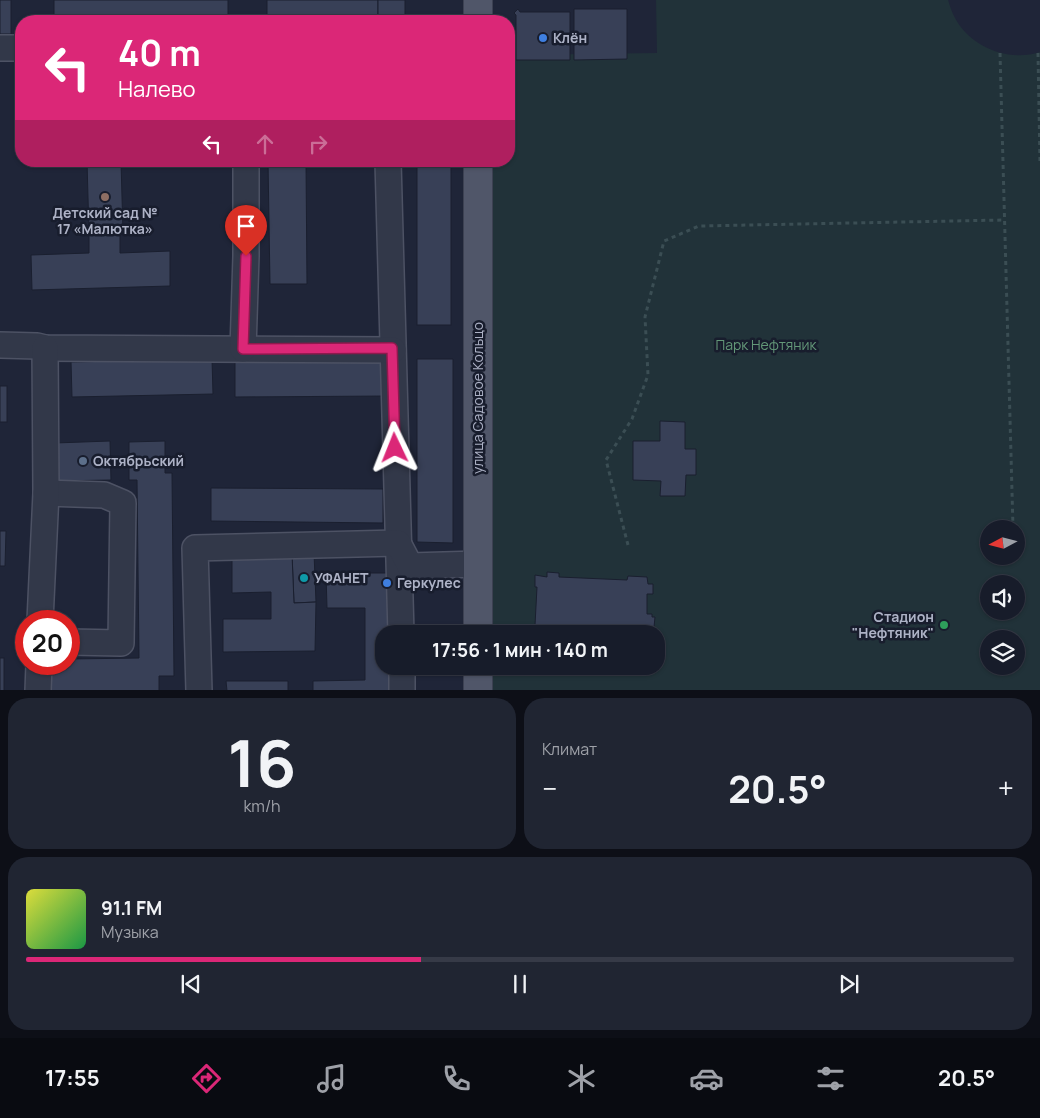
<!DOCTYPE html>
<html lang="ru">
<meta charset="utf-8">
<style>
body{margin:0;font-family:Manrope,sans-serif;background:#202532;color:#f1f3f6;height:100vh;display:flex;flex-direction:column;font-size:19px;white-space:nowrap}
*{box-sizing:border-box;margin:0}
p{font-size:16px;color:#9ea1a8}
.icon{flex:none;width:28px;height:28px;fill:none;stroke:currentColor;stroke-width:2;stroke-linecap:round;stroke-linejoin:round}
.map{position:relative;height:690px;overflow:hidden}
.details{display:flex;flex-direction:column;gap:8px;padding:8px;background:#0d0f17;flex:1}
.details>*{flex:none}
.banner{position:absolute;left:15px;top:15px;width:500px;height:152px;border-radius:20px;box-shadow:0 1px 4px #0004,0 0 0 1px #363a47;background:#db2777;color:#fff;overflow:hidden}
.needle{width:32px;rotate:263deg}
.fabs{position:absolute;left:980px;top:520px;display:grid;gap:10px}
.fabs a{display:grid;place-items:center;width:45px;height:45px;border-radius:50%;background:#171c2a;box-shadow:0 1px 4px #0004,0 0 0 1px #363a47;font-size:25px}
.speed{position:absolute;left:15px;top:610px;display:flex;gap:10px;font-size:25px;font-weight:700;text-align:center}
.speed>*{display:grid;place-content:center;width:65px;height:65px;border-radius:50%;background:#171c2a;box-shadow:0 1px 4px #0004,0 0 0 1px #363a47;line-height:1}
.speed .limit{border:8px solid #d22;background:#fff;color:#111}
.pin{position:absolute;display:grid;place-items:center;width:42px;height:42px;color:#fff;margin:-51px -21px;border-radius:50% 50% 50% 0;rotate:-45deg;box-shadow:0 0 5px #0007}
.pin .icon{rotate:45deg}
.me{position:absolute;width:55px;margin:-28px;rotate:358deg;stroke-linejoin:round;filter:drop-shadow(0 0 4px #0008)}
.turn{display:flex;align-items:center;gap:18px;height:105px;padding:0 20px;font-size:22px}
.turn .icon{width:65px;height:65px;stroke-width:2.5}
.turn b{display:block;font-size:35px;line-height:42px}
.lanes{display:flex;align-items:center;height:48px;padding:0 20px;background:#0003;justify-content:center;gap:25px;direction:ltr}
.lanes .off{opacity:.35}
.big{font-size:38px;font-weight:700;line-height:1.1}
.details .tile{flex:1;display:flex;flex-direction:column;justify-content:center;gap:8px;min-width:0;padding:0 18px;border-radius:20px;background:#202532}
.details .dial{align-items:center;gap:0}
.dial b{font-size:65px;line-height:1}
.song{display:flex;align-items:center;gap:15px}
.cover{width:60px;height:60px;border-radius:8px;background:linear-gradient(135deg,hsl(60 70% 55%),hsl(140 70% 35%))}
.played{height:5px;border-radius:2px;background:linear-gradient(90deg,#db2777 40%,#363a47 40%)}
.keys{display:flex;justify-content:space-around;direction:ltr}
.heat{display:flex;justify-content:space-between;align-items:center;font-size:28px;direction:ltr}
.details .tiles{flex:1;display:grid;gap:8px;grid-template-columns:1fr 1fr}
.tile:last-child{grid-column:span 2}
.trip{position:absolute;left:375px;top:625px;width:290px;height:50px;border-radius:20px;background:#171c2a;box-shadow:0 1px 4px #0004,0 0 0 1px #363a47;font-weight:700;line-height:50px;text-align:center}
.menu{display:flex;height:80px;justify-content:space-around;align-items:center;background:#090b11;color:#9ea1a8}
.menu .icon{width:35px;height:35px}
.menu .on{color:#db2777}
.menu b{font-size:22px;color:#f1f3f6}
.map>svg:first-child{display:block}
</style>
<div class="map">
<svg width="1040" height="691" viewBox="0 0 1040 691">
<rect width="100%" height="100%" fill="#1f2538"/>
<!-- green -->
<path fill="#213239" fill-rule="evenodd" d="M656,0h292c2,6 4,13 7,18 16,30 54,44 85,34v638l-547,1v-25h163v-32h-163v-473h16v-106l148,-2zM989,529h27v27h-27zM989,584h27v27h-27zM989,639h27v27h-27z"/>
<!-- building -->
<g fill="#384057" stroke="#1a1f2f">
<rect x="0" y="0" width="11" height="34"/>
<rect x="54" y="0" width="174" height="21"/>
<rect x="267" y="0" width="111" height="21"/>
<rect x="378" y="0" width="27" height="21"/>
<path d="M518,9l2,3h50v48h-54v-45l-2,-2z"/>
<path d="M574,9h53v50l-53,1z"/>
<rect x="416" y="18" width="42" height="3"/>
<path d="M87,161h34l2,72 -34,1z"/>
<path d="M268,161h38l1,123h-37z"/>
<rect x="417" y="161" width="34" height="164"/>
<path d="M120,233v20l50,-2v35l-138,4 -1,-35 58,-2v-19z"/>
<path d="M212,359l1,35 -141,3 -1,-35z"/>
<path d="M417,359h36v184l-36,-1z"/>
<path d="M388,361v35l-153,1v-35z"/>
<rect x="0" y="386" width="7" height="36"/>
<path d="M660,421l25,1v27h11v26h-10l-1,21h-25l1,-15 -28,-1v-39h27z"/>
<path d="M110,441l1,39 -55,1 -1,-38z"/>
<path d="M165,441v32h7l2,203h-15v15h-112v-27h22v-5l70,-1 -2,-178h-8v-38z"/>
<path d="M211,488l172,1v34l-172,-2z"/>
<path d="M0,531h6l-1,35h-5z"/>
<path d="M314,553l2,49 -22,1 -2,-49z"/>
<path d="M292,554l2,49 22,-1 -1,49 -92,1v-33h48v-27l-39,1v-36z"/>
<path d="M547,572l12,1v4l68,3 1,-4 19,1 1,7h5v10h-6v20h5v3h3l-1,10h-8v3l-111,-5 2,-38h-2v-12l12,2z"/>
<path d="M326,573h68l1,61h-11v32h11l1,25h-83v-10l52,-1v-72h-38z"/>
<rect x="0" y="658" width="4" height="33"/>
<path d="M226,681h62v10h-61z"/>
</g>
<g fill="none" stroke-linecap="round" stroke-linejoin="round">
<!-- minor casing -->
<g stroke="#4d5264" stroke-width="28">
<g id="minor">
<path d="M0,48h21"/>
<path d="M388,161l13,473"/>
<path d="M0,345l37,1 8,2 348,2"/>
<path d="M243,349l3,-93v-95"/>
<path d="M46,493l58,2 19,8 -2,140 -52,-1"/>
<path d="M40,621l6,-128 -1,-145"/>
<path d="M402,666v25"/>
<path d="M38,691l1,-27"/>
<path d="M199,691l-4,-143 203,-5 12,23 68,-2"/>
</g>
</g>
<!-- major casing -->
<g stroke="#3c4152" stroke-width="30">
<g id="major">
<path d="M478,0v21"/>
<path d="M478,161v473"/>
<path d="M478,691v-25"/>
</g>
</g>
<!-- path -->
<g stroke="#3b4e54" stroke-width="3" stroke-dasharray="4 4" stroke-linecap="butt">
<path d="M1000,53l13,475"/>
<path d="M1038,53l2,110"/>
<path d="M628,545l-22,-85 26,-41 16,-44 -3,-58 19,-76 35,-15 305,-6"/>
</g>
<!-- minor -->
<use href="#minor" stroke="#323849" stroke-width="25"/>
<!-- major -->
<use href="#major" stroke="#505669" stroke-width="28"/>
</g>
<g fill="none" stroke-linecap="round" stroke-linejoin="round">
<!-- route casing -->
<g stroke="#8e194d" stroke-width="12">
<path id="route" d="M246,256l-3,93 149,-1 3,100"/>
</g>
<!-- route -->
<use href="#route" stroke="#db2777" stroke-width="9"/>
</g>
<!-- markers -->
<g fill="#3f7fe0" stroke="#181d2d" stroke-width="2">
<circle cx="543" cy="38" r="5"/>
<circle cx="387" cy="583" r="5"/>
</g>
<circle fill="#8d6e63" stroke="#181d2d" stroke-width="2" cx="105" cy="197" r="5"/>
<circle fill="#5c6f8a" stroke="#181d2d" stroke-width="2" cx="83" cy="461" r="5"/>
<circle fill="#0f9aa8" stroke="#181d2d" stroke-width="2" cx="304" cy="578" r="5"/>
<circle fill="#2e9e5b" stroke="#181d2d" stroke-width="2" cx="944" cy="625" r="5"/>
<g text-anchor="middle" stroke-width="5" stroke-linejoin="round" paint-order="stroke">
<!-- poi labels -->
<g font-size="14" font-weight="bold" fill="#adb2c6" stroke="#181d2d" text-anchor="start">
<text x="553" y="43">Клён</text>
<text x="105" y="218" text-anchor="middle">Детский сад №<tspan x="105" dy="16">17 «Малютка»</tspan></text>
<text x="93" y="466">Октябрьский</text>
<text x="314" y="583">УФАНЕТ</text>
<text x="397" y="588">Геркулес</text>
<text x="934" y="622" text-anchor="end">Стадион<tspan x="934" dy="16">"Нефтяник"</tspan></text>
</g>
<!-- park labels -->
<g font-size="14" fill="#639778" stroke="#181d2d">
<text x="766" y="350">Парк Нефтяник</text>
</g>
<!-- street labels -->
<g font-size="14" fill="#adb2c6" stroke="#181d2d">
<text transform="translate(478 398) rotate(-90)" y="5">улица Садовое Кольцо</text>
</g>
</g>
</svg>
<div class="fabs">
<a><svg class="needle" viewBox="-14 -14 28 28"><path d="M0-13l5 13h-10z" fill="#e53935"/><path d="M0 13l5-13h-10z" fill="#9ea1a8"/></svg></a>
<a><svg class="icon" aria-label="sound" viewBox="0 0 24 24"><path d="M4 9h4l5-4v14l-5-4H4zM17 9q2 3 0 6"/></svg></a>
<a><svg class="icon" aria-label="layers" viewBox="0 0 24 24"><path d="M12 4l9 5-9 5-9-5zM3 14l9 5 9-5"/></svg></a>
</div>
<div class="speed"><div class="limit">20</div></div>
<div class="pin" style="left:246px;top:256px;background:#d93025"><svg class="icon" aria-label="arrive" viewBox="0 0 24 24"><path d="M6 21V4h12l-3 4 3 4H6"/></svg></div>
<svg class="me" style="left:395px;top:448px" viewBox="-20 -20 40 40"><path d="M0-17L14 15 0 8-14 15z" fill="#db2777" stroke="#fff" stroke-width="4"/></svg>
<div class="trip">17:56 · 1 мин · 140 m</div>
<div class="banner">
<div class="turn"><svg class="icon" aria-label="left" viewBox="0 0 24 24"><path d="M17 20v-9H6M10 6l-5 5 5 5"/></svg><div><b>40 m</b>Налево</div></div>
<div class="lanes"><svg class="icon" aria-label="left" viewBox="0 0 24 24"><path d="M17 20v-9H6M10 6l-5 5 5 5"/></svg><svg class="icon off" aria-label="ahead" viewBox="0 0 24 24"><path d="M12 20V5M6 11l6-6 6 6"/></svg><svg class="icon off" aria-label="right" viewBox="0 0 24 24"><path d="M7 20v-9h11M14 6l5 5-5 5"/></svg></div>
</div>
</div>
<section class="details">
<div class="tiles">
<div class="tile dial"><b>16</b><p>km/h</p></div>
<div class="tile"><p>Климат</p>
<div class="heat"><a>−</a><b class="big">20.5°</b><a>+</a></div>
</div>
<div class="tile">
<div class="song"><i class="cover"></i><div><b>91.1 FM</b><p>Музыка</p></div></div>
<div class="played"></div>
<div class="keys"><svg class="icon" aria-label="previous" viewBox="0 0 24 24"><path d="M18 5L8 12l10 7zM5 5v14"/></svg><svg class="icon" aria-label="pause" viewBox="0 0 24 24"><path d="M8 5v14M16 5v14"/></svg><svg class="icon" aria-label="next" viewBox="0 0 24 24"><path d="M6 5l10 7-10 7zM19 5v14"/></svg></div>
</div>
</div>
</section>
<nav class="menu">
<b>17:55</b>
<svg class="icon on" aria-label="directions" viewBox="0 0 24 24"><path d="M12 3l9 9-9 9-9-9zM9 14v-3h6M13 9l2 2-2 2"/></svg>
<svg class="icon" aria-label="music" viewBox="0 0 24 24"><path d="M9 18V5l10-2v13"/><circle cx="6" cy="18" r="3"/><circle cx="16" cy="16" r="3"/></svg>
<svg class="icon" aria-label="phone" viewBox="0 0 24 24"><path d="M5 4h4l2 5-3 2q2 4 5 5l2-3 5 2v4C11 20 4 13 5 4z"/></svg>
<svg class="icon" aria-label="climate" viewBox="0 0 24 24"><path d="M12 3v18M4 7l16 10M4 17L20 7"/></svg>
<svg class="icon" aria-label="car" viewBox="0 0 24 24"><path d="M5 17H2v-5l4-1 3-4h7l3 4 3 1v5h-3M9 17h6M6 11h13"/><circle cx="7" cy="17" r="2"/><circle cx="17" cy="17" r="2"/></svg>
<svg class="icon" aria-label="filters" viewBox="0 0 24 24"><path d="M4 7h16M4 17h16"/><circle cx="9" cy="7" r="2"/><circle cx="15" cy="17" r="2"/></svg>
<b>20.5°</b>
</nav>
